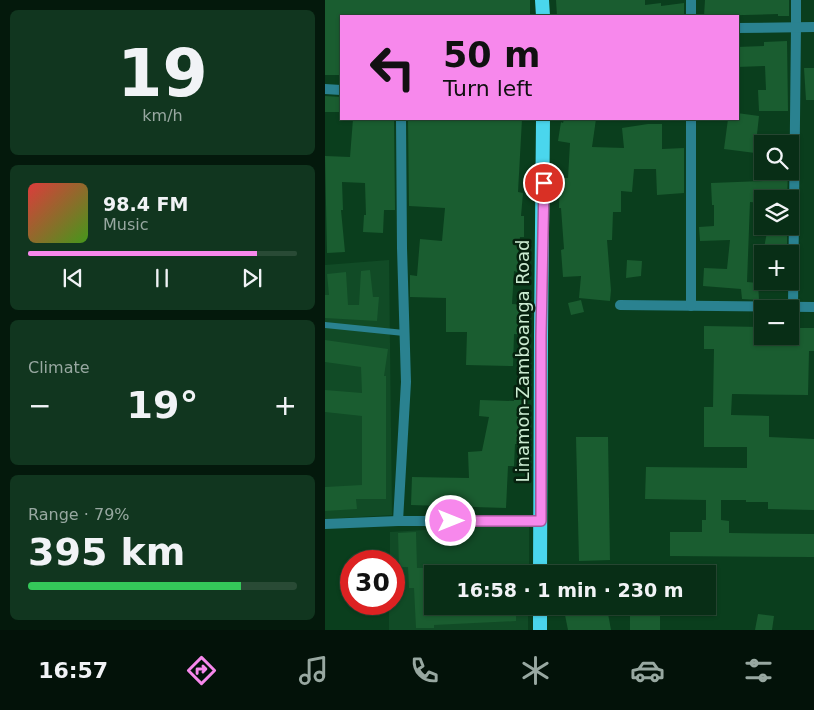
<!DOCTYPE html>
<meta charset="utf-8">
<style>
body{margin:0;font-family:"DejaVu Sans",sans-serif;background:#11361f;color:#f1f3f6;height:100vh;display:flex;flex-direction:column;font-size:19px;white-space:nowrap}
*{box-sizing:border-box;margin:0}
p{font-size:16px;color:#98a8a1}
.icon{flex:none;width:28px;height:28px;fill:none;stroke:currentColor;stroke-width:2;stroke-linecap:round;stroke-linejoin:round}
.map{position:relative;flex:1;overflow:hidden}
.sheet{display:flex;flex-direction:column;gap:10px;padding:10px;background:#04190c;width:325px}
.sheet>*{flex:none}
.hud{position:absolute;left:15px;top:15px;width:399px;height:105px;border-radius:0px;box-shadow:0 1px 4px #0004,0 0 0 1px #294a35;background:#f788ec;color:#111;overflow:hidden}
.buttons{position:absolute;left:429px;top:135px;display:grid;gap:10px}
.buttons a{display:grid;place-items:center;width:45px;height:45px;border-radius:0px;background:#082e16;box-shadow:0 1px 4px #0004,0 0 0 1px #294a35;font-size:25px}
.speed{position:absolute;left:15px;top:550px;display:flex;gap:10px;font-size:25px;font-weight:700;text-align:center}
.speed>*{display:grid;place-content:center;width:65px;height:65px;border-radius:50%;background:#082e16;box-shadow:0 1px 4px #0004,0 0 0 1px #294a35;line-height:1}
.speed .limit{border:8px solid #d22;background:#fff;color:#111}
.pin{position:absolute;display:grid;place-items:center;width:42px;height:42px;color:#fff;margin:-21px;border:2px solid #fff;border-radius:50%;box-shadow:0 1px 5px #0007}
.me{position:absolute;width:55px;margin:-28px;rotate:90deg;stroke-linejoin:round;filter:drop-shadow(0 0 4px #0008)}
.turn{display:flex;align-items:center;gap:18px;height:105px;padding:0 20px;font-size:22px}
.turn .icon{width:65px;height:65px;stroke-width:2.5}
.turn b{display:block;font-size:35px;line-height:42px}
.big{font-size:38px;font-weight:600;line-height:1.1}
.sheet .tile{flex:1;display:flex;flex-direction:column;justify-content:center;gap:8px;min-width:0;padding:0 18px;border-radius:8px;background:#11361f}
.sheet .dial{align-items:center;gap:0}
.dial b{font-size:65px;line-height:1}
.song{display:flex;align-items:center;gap:15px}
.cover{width:60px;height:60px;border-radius:8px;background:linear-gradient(135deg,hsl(0 70% 55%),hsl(100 70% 35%))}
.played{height:5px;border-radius:2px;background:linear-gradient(90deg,#f788ec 85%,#294a35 85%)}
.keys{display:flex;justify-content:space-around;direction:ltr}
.heat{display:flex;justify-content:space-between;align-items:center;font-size:28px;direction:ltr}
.charge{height:8px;border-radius:4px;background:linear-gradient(90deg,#34c759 79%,#294a35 0)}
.trip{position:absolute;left:99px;top:565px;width:292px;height:50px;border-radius:0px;background:#082e16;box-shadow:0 1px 4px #0004,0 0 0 1px #294a35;font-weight:600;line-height:50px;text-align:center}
.menu{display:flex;height:80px;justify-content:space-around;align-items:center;background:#031209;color:#98a8a1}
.menu .icon{width:35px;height:35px}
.menu .on{color:#f788ec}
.menu b{font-size:22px;color:#f1f3f6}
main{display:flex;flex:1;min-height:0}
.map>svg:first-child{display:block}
</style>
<main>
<section class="sheet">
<div class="tile dial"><b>19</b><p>km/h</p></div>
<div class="tile">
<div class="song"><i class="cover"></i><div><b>98.4 FM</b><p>Music</p></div></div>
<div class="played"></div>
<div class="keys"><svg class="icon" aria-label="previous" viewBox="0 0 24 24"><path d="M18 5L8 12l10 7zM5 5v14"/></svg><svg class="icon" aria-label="pause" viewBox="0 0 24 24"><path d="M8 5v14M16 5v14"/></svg><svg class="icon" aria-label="next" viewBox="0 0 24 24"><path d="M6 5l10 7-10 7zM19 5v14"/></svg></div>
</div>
<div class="tile"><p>Climate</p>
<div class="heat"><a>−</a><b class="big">19°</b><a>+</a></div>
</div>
<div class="tile"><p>Range · 79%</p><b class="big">395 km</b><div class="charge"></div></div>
</section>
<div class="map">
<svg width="489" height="630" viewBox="0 0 489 630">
<rect width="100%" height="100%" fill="#0a3e1d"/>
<!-- built -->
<g fill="#114b26">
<path d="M64,260l3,255 -67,4v-254z"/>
<path d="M204,524v50h-96v32h95v24h-139v-26h5v-43h-4v-29z"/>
</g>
<!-- building -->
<g fill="#1a5d30">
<path d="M0,0h205v16h-189v59h-16z"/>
<path d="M231,0h89v5l16,-2v3l23,-3v13h-127z"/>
<path d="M380,0h84v16h-11v-2l-74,2z"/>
<path d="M462,41l1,70h-29l-1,-21h8l-1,-24 -28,1v-20l27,-1v-4z"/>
<path d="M479,68h10v32h-8z"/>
<path d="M0,96l16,1v15h-16z"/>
<path d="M412,113l22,3 -2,18 6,1v19l-39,-5 4,-30h9z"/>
<path d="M28,119h41l1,91h-11l-1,23 -20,-1 1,-17h2l-1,-32 -23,-1 1,28h-2l4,42 -18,1 -2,-97 25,1z"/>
<path d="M83,119h114l-4,73 5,1 -2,23h3v21h-4l-3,35 -3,-1 -2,33 17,1 -1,30 -14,-1 -1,32 -47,-1 1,-33h-21v-34l-36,-1v-22l7,1 3,-37 22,2 3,-33 -36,-2z"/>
<path d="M239,119h32l-4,28 32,1 -2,-20 26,-4h14v25l22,-1v45l-27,2 -1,-26h-22l-2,23 -11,-1v21h-8l-1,28h-5l4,50 -1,11 -31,-3 2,-22 -18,1 -2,-27 3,-1 -3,-41h-2l1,-30h8l2,-35 -12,-2 3,-19 2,1z"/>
<path d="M439,171h24l-1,28h-24v4l-13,-1 -3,80 11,1 1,17 -17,-1 -1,-10 -38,-3 1,-18 23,1 3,-29 -30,1 -1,-14 15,-1v-21h-2l-1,-22 52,-2z"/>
<path d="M443,226h19v28h-24z"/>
<path d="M302,260l15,1 -1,15 -15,2z"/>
<path d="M45,270l3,27h6l-2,24 -52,-3v-23h4l-2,-21 19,-2 2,33h11l2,-34z"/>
<path d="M256,300l3,12 -13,3 -3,-12z"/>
<path d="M379,326l59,1v9h27v-8h24v23h-5l-1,44 -76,-1 -1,21 38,1v21l45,2v71l-46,-1v-7h-22v-2h-25v20l8,1v12l85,1v23l-144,-1v-24h32v-12h4v-20l-61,-1 1,-32 101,1v-21h-43v-40h9l1,-58h-10z"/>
<path d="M0,340l63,9 -4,27h2v123h-30l1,10 -32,2v-24l37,-2v-69l-37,-4v-22l37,3 -1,-26 -36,-5z"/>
<path d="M155,400l34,1v-1h14v17h-3l-1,27h-9l-1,22h-6l-2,42 -95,-3 1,-28 57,1 -1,-26 14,-1 7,-34 -10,-1z"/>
<path d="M251,437h32l2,123 -31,1z"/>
<path d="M91,532l1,36h16v38h83v15l-82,4v3h-18l-2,-40h-5l-1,-21h-9l-1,-34z"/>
<path d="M282,608l4,22h-43l-3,-15z"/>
<path d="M335,609v21h-30v-20z"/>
<path d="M433,614l16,2 -2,14h-17z"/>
</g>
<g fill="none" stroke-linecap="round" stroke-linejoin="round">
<!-- service -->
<path stroke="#2a8290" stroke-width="6" d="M0,325l79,8"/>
<!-- minor -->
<g stroke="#2a8290" stroke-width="10">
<path d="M366,0v16"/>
<path d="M0,89l16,1"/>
<path d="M295,305l194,2"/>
<path d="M366,306v-187"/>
<path d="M468,307l3,-280"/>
<path d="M73,521l8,-139 -4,-134 -1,-129"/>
<path d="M0,524l73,-3h143"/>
</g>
<!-- tertiary -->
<g stroke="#2a8290" stroke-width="10">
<path d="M471,0v27"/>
<path d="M412,28l77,-1"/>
</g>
<!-- trunk -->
<g stroke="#4ad6ed" stroke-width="14">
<path d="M217,0l1,16"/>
<path d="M215,574l1,-238 2,-217"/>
<path d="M215,630v-24"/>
</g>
</g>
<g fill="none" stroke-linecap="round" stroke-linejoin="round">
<!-- route casing -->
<g stroke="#a15899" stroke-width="12">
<path id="route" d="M126,521h90v-185l3,-153"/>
</g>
<!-- route -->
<use href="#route" stroke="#f788ec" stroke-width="9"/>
</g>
<g text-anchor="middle" stroke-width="5" stroke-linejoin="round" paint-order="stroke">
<!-- street labels -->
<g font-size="18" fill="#caead0" stroke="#06210e">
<text transform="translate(198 361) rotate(-90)" y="6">Linamon-Zamboanga Road</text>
</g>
</g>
</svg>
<div class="buttons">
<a><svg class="icon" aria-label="search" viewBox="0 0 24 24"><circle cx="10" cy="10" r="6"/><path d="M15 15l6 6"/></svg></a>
<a><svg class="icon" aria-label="layers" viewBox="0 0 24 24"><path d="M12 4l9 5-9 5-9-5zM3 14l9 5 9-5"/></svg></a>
<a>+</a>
<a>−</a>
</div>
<div class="speed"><div class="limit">30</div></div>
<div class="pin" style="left:219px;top:183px;background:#d93025"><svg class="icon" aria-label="arrive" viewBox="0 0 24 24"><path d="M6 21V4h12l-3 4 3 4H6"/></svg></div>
<svg class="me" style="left:126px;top:521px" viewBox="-20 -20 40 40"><circle r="17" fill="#f788ec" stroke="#fff" stroke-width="3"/><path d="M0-11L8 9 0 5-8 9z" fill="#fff"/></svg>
<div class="trip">16:58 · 1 min · 230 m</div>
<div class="hud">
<div class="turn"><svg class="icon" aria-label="left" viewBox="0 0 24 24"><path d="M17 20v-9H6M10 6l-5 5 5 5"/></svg><div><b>50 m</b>Turn left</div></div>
</div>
</div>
</main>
<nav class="menu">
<b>16:57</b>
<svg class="icon on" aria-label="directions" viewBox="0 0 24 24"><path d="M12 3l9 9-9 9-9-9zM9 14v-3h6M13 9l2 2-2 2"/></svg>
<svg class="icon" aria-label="music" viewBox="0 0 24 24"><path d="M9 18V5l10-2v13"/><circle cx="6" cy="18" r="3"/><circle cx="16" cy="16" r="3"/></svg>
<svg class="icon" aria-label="phone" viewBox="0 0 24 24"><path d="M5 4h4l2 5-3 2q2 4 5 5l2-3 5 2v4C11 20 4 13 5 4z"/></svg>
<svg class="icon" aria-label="climate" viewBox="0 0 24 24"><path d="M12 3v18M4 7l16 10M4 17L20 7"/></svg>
<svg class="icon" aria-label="car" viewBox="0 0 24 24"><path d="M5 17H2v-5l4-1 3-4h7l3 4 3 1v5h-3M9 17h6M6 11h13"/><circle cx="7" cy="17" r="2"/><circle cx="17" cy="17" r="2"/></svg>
<svg class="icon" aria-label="filters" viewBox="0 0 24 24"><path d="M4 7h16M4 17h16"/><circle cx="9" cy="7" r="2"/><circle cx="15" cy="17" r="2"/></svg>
</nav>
